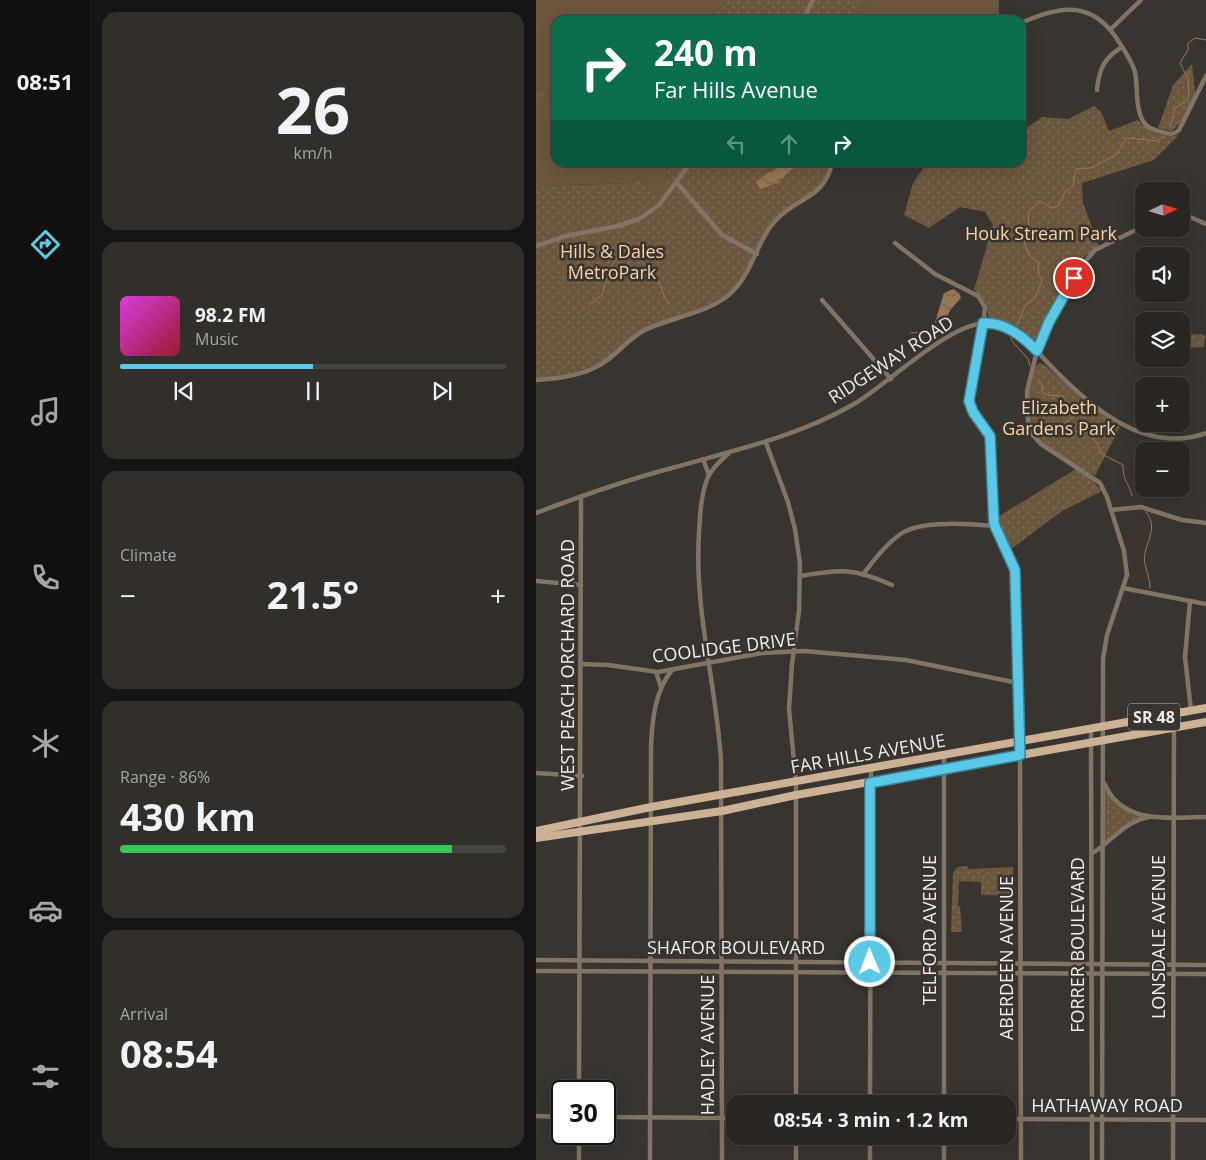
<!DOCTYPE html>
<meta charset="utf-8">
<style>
body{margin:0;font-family:"Open Sans",sans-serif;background:#322f2b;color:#f1f3f6;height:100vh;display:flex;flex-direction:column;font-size:19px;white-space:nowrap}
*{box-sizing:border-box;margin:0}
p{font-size:16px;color:#a5a5a6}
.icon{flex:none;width:28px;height:28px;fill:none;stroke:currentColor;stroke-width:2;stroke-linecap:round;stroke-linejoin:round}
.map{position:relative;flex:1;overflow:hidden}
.panel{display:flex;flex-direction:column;gap:12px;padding:12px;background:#171513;width:446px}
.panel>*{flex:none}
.hud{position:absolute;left:15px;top:15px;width:475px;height:152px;border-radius:15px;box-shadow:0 5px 20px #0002,0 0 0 1px #464441;background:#0b6e4f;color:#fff;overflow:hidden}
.needle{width:32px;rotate:86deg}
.tools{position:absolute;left:599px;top:182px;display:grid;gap:10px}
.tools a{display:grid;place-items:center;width:55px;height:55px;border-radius:10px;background:#2a2723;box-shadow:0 5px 20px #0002,0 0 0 1px #464441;font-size:25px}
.speed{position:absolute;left:15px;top:1080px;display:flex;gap:10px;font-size:25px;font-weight:700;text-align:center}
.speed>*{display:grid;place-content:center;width:65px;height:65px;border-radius:50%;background:#2a2723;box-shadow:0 5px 20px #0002,0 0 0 1px #464441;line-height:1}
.speed .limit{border:2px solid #111;border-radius:8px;background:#fff;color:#111}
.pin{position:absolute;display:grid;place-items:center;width:42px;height:42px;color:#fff;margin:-21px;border:2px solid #fff;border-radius:50%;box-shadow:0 1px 5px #0007}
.me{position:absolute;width:55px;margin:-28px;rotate:359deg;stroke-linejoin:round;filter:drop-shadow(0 0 4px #0008)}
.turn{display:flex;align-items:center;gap:18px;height:105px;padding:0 20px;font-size:22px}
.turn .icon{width:65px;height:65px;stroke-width:2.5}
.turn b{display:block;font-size:35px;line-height:42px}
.lanes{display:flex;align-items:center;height:48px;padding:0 20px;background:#0003;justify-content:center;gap:25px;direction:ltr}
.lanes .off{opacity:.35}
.big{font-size:38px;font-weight:700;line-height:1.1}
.panel .card{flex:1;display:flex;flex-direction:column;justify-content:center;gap:8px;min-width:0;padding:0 18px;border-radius:15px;background:#322f2b}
.panel .dial{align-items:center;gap:0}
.dial b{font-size:65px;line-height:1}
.song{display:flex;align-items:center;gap:15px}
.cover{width:60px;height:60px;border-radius:8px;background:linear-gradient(135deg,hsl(300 70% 55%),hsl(350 70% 35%))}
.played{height:5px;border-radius:2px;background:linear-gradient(90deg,#5ac8e6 50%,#464441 50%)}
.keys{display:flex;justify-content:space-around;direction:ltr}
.heat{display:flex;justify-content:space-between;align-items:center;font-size:28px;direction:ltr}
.charge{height:8px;border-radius:4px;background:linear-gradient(90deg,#34c759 86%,#464441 0)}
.trip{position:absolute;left:190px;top:1095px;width:290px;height:50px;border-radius:15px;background:#2a2723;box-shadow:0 5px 20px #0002,0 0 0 1px #464441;font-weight:700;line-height:50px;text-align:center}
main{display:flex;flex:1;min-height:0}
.menu{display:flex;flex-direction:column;width:90px;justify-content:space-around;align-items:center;background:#11100e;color:#a5a5a6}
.menu .icon{width:35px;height:35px}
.menu .current{color:#5ac8e6}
.menu b{font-size:22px;color:#f1f3f6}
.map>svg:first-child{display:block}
</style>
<main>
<nav class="menu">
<b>08:51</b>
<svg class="icon current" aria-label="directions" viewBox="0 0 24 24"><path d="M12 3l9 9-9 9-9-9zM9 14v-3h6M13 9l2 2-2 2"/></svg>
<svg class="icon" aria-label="music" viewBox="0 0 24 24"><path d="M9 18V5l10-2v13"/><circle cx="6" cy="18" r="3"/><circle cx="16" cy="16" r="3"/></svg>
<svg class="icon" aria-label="phone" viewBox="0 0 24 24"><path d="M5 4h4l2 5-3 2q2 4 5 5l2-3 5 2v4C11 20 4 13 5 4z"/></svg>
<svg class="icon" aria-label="climate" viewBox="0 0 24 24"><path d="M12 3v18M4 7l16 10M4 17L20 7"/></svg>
<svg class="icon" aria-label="car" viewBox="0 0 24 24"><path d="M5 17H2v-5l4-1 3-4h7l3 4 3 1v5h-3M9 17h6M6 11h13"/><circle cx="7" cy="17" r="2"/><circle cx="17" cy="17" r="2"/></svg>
<svg class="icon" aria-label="filters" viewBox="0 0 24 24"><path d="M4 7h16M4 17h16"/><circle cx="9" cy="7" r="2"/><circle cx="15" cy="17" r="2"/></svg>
</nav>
<section class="panel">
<div class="card dial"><b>26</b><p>km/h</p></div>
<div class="card">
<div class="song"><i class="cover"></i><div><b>98.2 FM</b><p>Music</p></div></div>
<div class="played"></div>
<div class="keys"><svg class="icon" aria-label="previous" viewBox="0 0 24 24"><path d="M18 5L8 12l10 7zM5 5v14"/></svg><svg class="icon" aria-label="pause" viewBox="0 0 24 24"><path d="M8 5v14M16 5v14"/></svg><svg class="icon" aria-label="next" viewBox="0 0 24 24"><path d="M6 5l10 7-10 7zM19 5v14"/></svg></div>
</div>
<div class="card"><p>Climate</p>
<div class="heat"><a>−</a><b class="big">21.5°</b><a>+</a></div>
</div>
<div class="card"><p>Range · 86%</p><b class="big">430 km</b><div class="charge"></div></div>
<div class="card"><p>Arrival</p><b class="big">08:54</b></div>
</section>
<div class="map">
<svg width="670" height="1160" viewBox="0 0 670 1160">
<defs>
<pattern id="forest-crowns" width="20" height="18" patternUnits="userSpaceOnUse" patternTransform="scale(1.25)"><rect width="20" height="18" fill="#6c563d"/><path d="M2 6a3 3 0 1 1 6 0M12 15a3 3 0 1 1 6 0" fill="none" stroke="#816e59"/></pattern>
<pattern id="park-dots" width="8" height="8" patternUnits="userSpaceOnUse" patternTransform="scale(1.25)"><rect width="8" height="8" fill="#6c563d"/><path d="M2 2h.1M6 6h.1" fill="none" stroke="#816e59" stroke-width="1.8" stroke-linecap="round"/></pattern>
<pattern id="water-waves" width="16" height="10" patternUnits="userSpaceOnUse" patternTransform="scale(1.25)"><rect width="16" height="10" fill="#967856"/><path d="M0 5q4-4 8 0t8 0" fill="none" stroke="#776450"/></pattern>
</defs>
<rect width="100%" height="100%" fill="#38342f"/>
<!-- grass -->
<g fill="#6c563d">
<path d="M0,0h192l-21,20h-151v142l113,1 -6,30 -6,9 -12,-20 -10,-3 -5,4 -94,3z"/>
<path d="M333,0h130v20h-149z"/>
</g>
<!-- forest -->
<path fill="url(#forest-crowns)" d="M5,94h4l3,13 -10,8 -2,-20z"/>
<!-- park -->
<g fill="url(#park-dots)">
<path d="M192,0h141l-19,20h-143z"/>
<path d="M656,64l3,29 -12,26 -11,12 -14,-3 15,-43z"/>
<path d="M558,106l7,6 8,19 29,-11c8,12 28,18 41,15l-25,25 -72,23 1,20 16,43 -15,11 -8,11 -36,69 -6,3 -27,-17 -18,-5 -3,-15 -12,-13 19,-65 -8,-13 -25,-5 -31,21 -25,-13 9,-32 14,-20 94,-1v-30l21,-15 26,2z"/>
<path d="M133,163h163l-4,17 -51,38 -43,72 -24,15 -58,22 -41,29 -28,17 -47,7v-194l94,-3 5,-4 10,3 12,19 6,-9z"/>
<path d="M667,334l2,2 -1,11 -23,1v-13z"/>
<path d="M504,363l5,2 37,34 38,28 -25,49c-15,-9 -54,-28 -61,-42 -7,-13 -7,-34 -5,-47 2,-8 3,-20 11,-24z"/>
<path d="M540,469l12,7 14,15 -40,20 -52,39 -11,-20 -3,-12z"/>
<path d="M567,790h5l7,10 29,16 -12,6 -29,25z"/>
<path d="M432,866v3l45,-2 1,29 -33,-1v-13l-22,-1 -1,25h2l2,26h-11l2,-59 4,-6z"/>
</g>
<!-- water -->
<g fill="url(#water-waves)">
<path d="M245,163h17l-21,20 -17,6 -4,-7c7,-9 19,-9 25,-19z"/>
<path d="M417,289l6,4 2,5 -10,11 -9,17 -7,-4 9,-29z"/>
</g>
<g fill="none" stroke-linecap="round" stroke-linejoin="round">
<!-- stream -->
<g stroke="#967856" stroke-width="1">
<path d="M634,127l5,-19 10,-6 4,-6 -1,-17 -8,-16 8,-13v-7l7,-5 11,2"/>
<path d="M53,305l13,-10 8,-26 12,-19c9,-1 33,23 37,32 3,7 5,15 9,22"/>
<path d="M481,325l8,-19 10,-8 7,-17 -4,-9 1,-9 -9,-6 -5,-12 -1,-10 5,-7 -1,-16 12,-11 12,7 7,-3 6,-13 8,-6 3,-17 15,-1 25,-13 10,-17 31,3 7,-5"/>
<path d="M375,333l10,-1 10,3 6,-4 2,-7"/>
<path d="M475,338l1,3 16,18 2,7"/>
<path d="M501,379l5,4v9l5,3 16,1 1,3 -4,7c2,9 9,6 15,7l-1,3 -13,10 2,5 9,2 11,-4 13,13 6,12 21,11c-1,15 7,19 9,31"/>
<path d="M610,512c15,18 -5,34 -1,52 2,9 5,15 5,24"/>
</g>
<!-- minor -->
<g stroke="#817465" stroke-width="4.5">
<path d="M267,20l10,-20"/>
<path d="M485,23c40,-18 72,-23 98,19 6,9 13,20 16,30 3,16 0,35 8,49 3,7 12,9 19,11 7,2 12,3 17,-2l27,-54"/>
<path d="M575,29l30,-29"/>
<path d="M561,90c2,-21 7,-32 25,-43"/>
<path d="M141,183l45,52 35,19"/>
<path d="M645,213l25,11"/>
<path d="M359,243l40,31 43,22 7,11 -3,30 -13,64 4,11 17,24 4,88 19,38 5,43 2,155 1,400"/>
<path d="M0,246l30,-10 52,-10 21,-7 20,-14 32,-43"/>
<path d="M286,300l69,79"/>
<path d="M0,380c18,-1 39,-3 56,-11 20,-8 33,-28 51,-38 27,-14 69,-18 90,-40 20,-20 24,-51 43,-71 21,-23 50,-22 56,-58"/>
<path d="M230,443l22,59 7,27 5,35 -1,47 -7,53 -3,45 7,73v322"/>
<path d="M167,459l6,16"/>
<path d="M575,510l30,-3 41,13 24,3"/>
<path d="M0,513c45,-17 90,-33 136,-45 63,-18 125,-31 182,-64 36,-21 98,-85 138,-81 24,3 42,25 57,41 40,42 95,91 157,69"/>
<path d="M328,573c11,-14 23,-30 38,-40 20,-13 68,-9 93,-7"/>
<path d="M264,576c41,-7 54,-8 92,9"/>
<path d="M0,581l45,4"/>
<path d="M587,588l83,16"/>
<path d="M654,601l-5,56 6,53"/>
<path d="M45,664l27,1 50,7 104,-19 42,-2 102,9 112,23"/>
<path d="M120,672l5,15"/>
<path d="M555,729l1,431"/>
<path d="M408,755v349"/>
<path d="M0,773l46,3"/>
<path d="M568,783c3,5 6,12 10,16 23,25 62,18 92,18"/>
<path d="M555,854c21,-12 32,-32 58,-37"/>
<path d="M0,960l670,5"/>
<path d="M0,971l670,3"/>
<path d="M43,1091l2,-594"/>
<path d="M334,1104l1,-335"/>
<path d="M0,1116l26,1"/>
<path d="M69,1117l130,1"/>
<path d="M471,1119l199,1"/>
<path d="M260,1136v24"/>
<path d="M334,1136v24"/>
<path d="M408,1136v24"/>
<path d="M43,1160v-26"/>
<path d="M114,1160l1,-413c1,-27 4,-56 21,-77"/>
<path d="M186,1160l-1,-400c-5,-76 -27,-150 -22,-227 1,-19 2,-39 9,-56 4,-8 13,-17 20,-23"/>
<path d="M566,1160l1,-501 4,-24 20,-60 -3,-24 -17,-54 -7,-14 -59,-39 -9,-10 -4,-12 -1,-31 10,-40 9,-21 33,-61 16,-19 49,-24"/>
<path d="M637,1160l1,-446"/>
</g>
<!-- primary -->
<g stroke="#cdb194" stroke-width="8">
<path d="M0,831l115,-24 555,-99"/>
<path d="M0,838l186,-27 74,-16 410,-73"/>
</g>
</g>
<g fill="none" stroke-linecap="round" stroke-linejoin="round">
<!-- route casing -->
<g stroke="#3a8296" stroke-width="12">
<path id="route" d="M334,962v-179l150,-28 -5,-185 -21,-46 -4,-88 -17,-24 -4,-11 14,-78c22,-1 40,13 54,28l12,-29 25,-44"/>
</g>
<!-- route -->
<use href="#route" stroke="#5ac8e6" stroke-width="9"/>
</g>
<g text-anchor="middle" stroke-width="5" stroke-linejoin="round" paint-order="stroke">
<!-- shield labels -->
<rect fill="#38342f" stroke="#b8b5b1" stroke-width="1" x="592" y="703.5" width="52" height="27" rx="4"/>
<g font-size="16" font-weight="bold" fill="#efece9">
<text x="618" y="723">SR 48</text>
</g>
<!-- park labels -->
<g font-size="18" fill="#fad2a6" stroke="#38342f">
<text x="505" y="240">Houk Stream Park</text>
<text x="76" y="258">Hills &amp; Dales<tspan x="76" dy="21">MetroPark</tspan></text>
<text x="523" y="414">Elizabeth<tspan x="523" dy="21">Gardens Park</tspan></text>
</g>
<!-- street labels -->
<g font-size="18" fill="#efece9" stroke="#38342f">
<text transform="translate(355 360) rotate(-33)" y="6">RIDGEWAY ROAD</text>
<text transform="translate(188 648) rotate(-7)" y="6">COOLIDGE DRIVE</text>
<text transform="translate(32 665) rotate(-90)" y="6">WEST PEACH ORCHARD ROAD</text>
<text transform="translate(332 754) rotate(-10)" y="6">FAR HILLS AVENUE</text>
<text transform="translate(394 930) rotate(-90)" y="6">TELFORD AVENUE</text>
<text transform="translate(623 937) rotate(-90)" y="6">LONSDALE AVENUE</text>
<text transform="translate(542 945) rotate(-90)" y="6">FORRER BOULEVARD</text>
<text x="200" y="954">SHAFOR BOULEVARD</text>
<text transform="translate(471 958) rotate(-90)" y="6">ABERDEEN AVENUE</text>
<text transform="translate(172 1045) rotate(-90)" y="6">HADLEY AVENUE</text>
<text x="571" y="1112">HATHAWAY ROAD</text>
</g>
</g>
</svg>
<div class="tools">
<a><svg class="needle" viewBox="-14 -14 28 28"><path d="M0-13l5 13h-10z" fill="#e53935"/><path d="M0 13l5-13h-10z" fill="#a5a5a6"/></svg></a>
<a><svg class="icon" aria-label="sound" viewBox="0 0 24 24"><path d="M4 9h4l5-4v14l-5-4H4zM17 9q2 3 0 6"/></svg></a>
<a><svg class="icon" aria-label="layers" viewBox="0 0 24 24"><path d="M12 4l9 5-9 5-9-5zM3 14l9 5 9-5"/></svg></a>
<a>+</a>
<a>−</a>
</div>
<div class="speed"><div class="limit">30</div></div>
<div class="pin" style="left:538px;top:278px;background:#d93025"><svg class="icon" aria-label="arrive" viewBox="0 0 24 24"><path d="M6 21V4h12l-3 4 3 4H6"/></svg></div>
<svg class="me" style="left:334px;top:962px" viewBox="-20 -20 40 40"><circle r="17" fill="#5ac8e6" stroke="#fff" stroke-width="3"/><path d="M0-11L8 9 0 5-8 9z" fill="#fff"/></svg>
<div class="trip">08:54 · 3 min · 1.2 km</div>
<div class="hud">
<div class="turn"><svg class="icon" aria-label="right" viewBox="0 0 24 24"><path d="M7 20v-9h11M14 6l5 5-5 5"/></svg><div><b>240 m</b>Far Hills Avenue</div></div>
<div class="lanes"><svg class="icon off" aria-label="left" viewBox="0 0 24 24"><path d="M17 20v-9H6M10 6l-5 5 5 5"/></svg><svg class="icon off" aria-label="ahead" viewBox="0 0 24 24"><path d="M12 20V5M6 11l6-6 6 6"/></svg><svg class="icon" aria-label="right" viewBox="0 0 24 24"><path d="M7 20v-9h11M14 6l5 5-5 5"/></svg></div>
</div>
</div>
</main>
